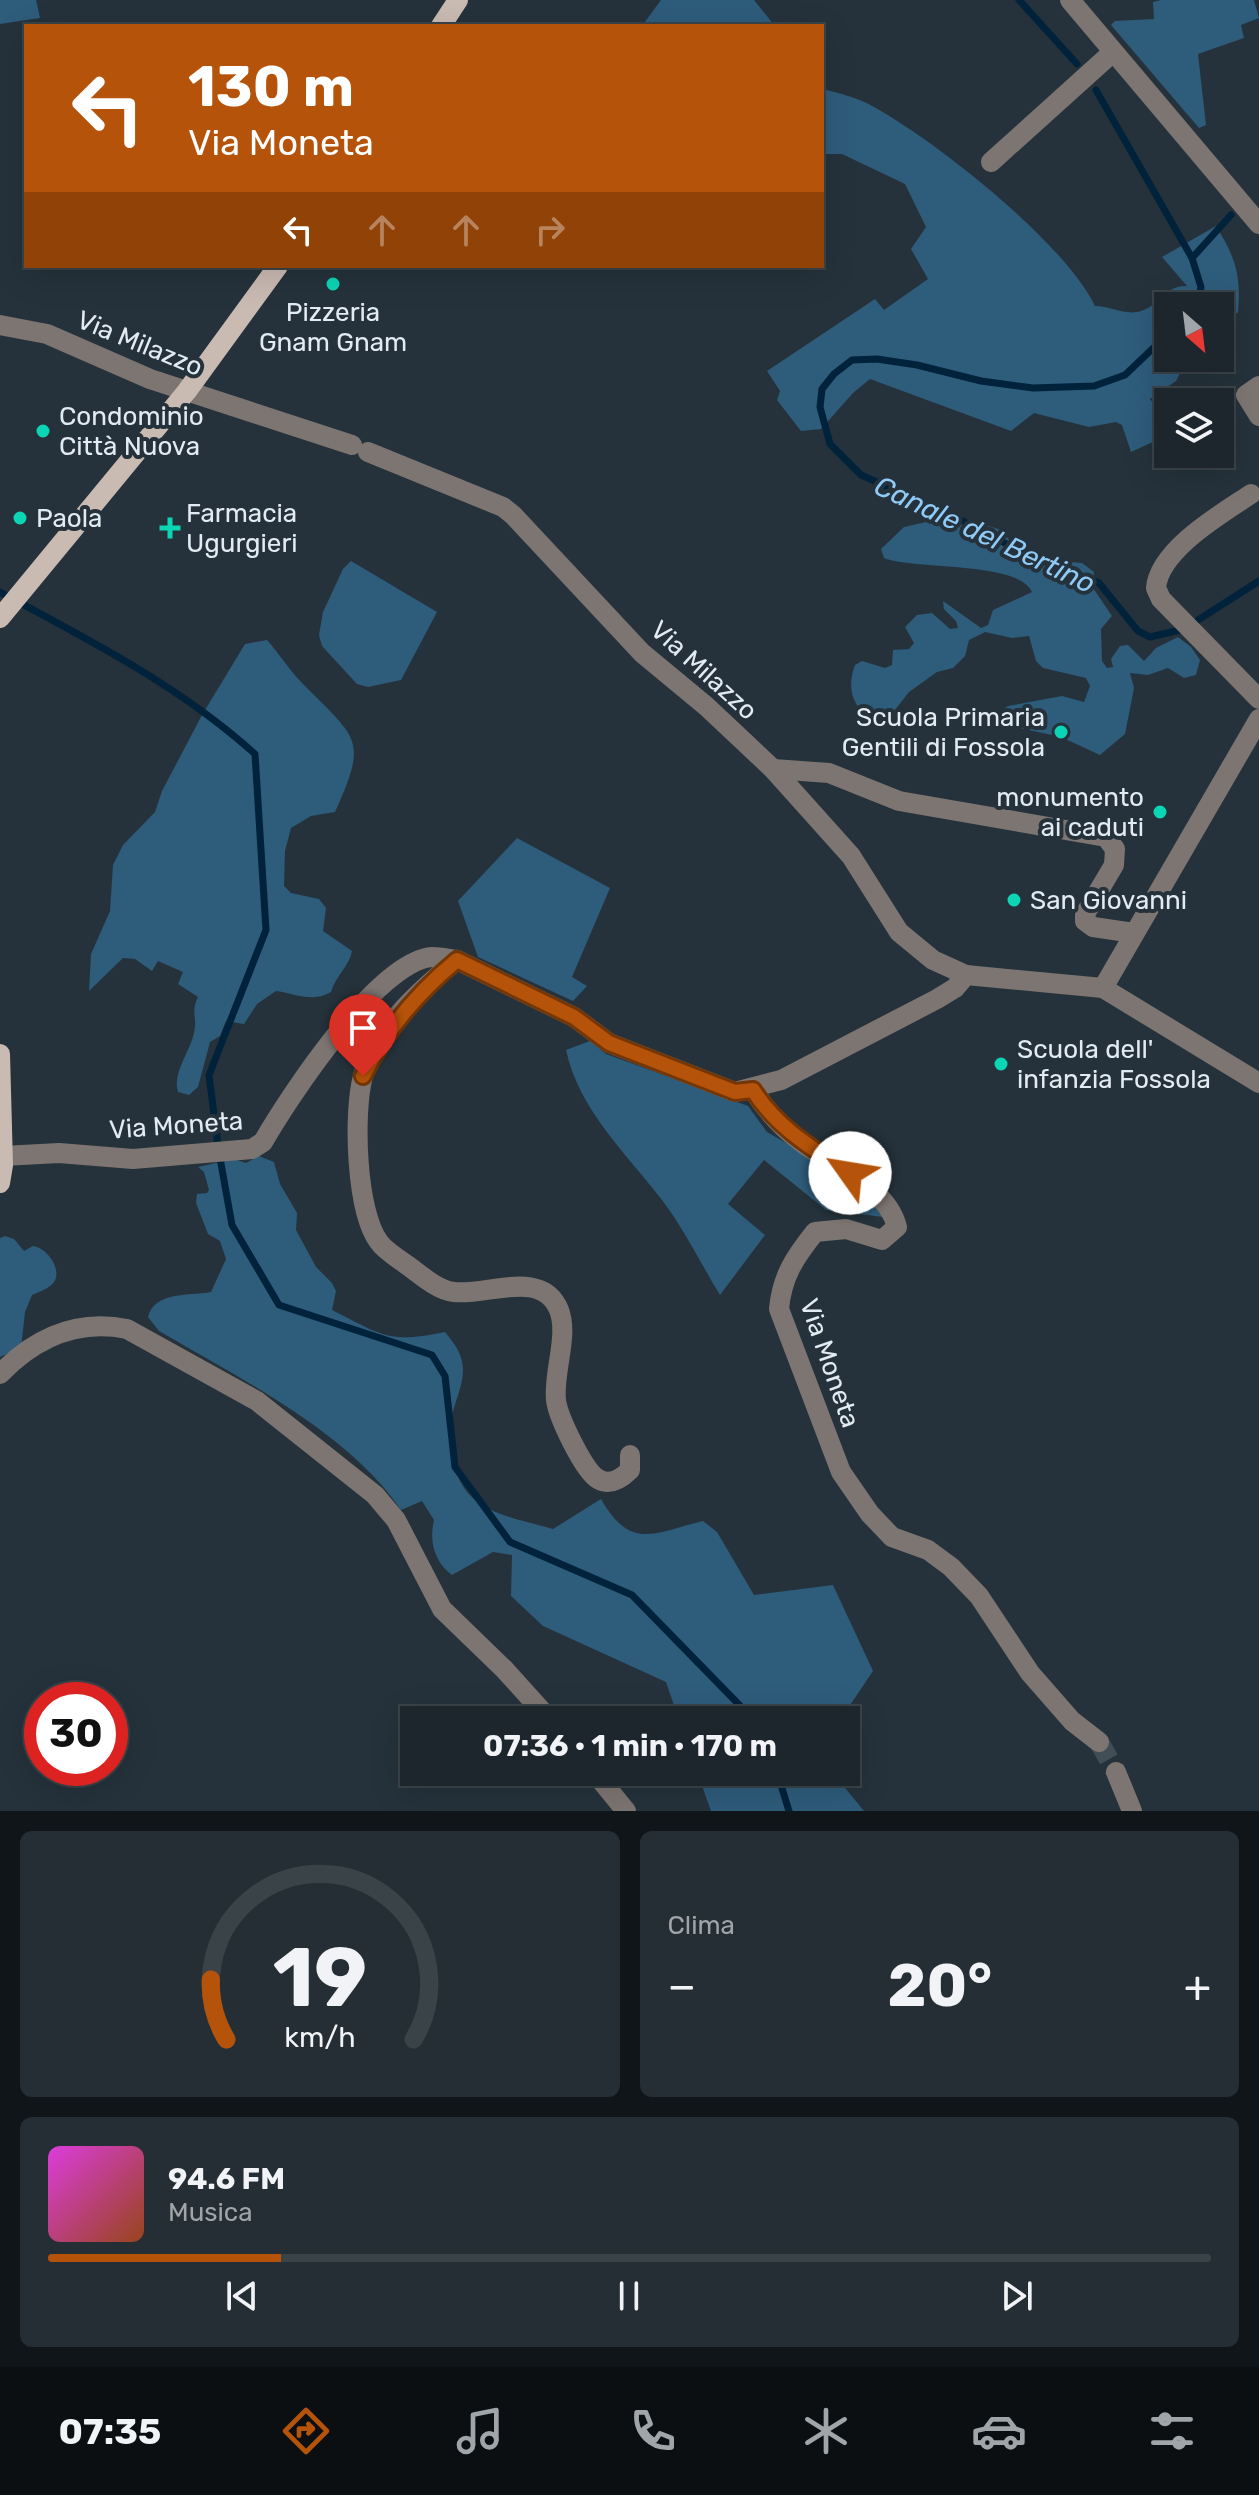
<!DOCTYPE html>
<html lang="it">
<meta charset="utf-8">
<style>
body{margin:0;font-family:Rubik,sans-serif;background:#252e34;color:#f1f3f6;height:100vh;display:flex;flex-direction:column;font-size:30px;white-space:nowrap}
*{box-sizing:border-box;margin:0}
p{font-size:26px;color:#a0a5a9}
.icon{flex:none;width:44px;height:44px;fill:none;stroke:currentColor;stroke-width:2;stroke-linecap:round;stroke-linejoin:round}
.map{position:relative;height:1811px;overflow:hidden}
.details{display:flex;flex-direction:column;gap:20px;padding:20px;background:#0f1518;flex:1}
.details>*{flex:none}
.banner{position:absolute;left:24px;top:24px;width:800px;height:244px;border-radius:0px;box-shadow:0 8px 32px #0002,0 0 0 2px #3a4348;background:#b45309;color:#fff;overflow:hidden}
.needle{width:52px;rotate:152deg}
.tools{position:absolute;left:1154px;top:292px;display:grid;gap:16px}
.tools a{display:grid;place-items:center;width:80px;height:80px;border-radius:0px;background:#1c262c;box-shadow:0 8px 32px #0002,0 0 0 2px #3a4348;font-size:40px}
.speed{position:absolute;left:24px;top:1682px;display:flex;gap:16px;font-size:40px;font-weight:700;text-align:center}
.speed>*{display:grid;place-content:center;width:104px;height:104px;border-radius:50%;background:#1c262c;box-shadow:0 8px 32px #0002,0 0 0 2px #3a4348;line-height:1}
.speed .limit{border:12px solid #d22;background:#fff;color:#111}
.pin{position:absolute;display:grid;place-items:center;width:68px;height:68px;color:#fff;margin:-82px -34px;border-radius:50% 50% 50% 0;rotate:-45deg;box-shadow:0 0 8px #0007}
.pin .icon{rotate:45deg}
.me{position:absolute;width:88px;margin:-44px;rotate:302deg;stroke-linejoin:round;filter:drop-shadow(0 0 6px #0008)}
.turn{display:flex;align-items:center;gap:28px;height:168px;padding:0 32px;font-size:36px}
.turn .icon{width:104px;height:104px;stroke-width:2.5}
.turn b{display:block;font-size:56px;line-height:68px}
.lanes{display:flex;align-items:center;height:76px;padding:0 32px;background:#0003;justify-content:center;gap:40px;direction:ltr}
.lanes .off{opacity:.35}
.big{font-size:60px;font-weight:700;line-height:1.1}
.details .tile{flex:1;display:flex;flex-direction:column;justify-content:center;gap:12px;min-width:0;padding:0 28px;border-radius:12px;background:#252e34}
.details .dial{align-items:center;gap:0}
.dial svg{height:208px;overflow:visible;fill:none;stroke:#3a4348;stroke-width:7;stroke-linecap:round;text-anchor:middle}
.dial text{fill:#f1f3f6;stroke:none}
.song{display:flex;align-items:center;gap:24px}
.cover{width:96px;height:96px;border-radius:12px;background:linear-gradient(135deg,hsl(300 70% 55%),hsl(20 70% 35%))}
.played{height:8px;border-radius:4px;background:linear-gradient(90deg,#b45309 20%,#3a4348 20%)}
.keys{display:flex;justify-content:space-around;direction:ltr}
.heat{display:flex;justify-content:space-between;align-items:center;font-size:44px;direction:ltr}
.details .tiles{flex:1;display:grid;gap:20px;grid-template-columns:1fr 1fr}
.tile:last-child{grid-column:span 2}
.trip{position:absolute;left:400px;top:1706px;width:460px;height:80px;border-radius:0px;background:#1c262c;box-shadow:0 8px 32px #0002,0 0 0 2px #3a4348;font-weight:700;line-height:80px;text-align:center}
.dock{display:flex;height:128px;justify-content:space-around;align-items:center;background:#0b0f12;color:#a0a5a9}
.dock .icon{width:56px;height:56px}
.dock .active{color:#b45309}
.dock b{font-size:36px;color:#f1f3f6}
.map>svg:first-child{display:block}
</style>
<div class="map">
<svg width="1259" height="1811" viewBox="0 0 1259 1811">
<rect width="100%" height="100%" fill="#25323b"/>
<!-- green -->
<g fill="#2e5c7b">
<path d="M0,0h36l4,18 -40,6z"/>
<path d="M661,0h93l21,26h-133z"/>
<path d="M1161,0h93l5,18 -18,7 3,13 -46,16 8,71 -7,3 -88,-103 4,-4 39,-2 -1,-17z"/>
<path d="M822,89c17,4 37,9 52,18 62,34 191,136 221,199 16,0 30,10 46,5 20,-6 24,-26 46,-25l-25,-29 54,-31c20,32 25,50 22,86l-18,17v-23h-52v52h9l4,13 -5,10 -26,18 18,23v13l-37,17 -9,-27 -6,-3 -27,5 -55,-14 -23,18 -141,-52 -17,14 -32,36 -20,2 -24,-31 3,-9 -13,-20 108,-72 9,11 44,-31 -17,-30 15,-22 -21,-43 -63,-30h-20z"/>
<path d="M944,518l48,9 9,3 10,12 14,2 19,16 38,3 12,9 -1,16 19,28 -11,13 1,32 5,7 6,-1 -2,-8 9,-13 8,-1 16,16 12,-13 22,-11 13,10 9,13 -4,15 -12,3 -16,-10 -20,7 -18,-2 4,15 -9,46 -25,21 -39,-18 -56,-12 -5,-6 1,-8 7,-5 54,-10 22,6 6,-16 -4,-8 -43,-10 -7,-7 -7,-25 -17,2 -27,-6 -16,8 -4,16 -12,12 -16,4 -28,20 -21,27h-18c-19,-15 -23,-32 -15,-54l7,-4 23,7 7,-3 1,-15 16,-1 5,-6 -9,-16 12,-12 15,-2 18,16 8,-1 -2,-7 -12,-12 -1,-8 38,27 7,-3 5,-15 39,-18c-13,-31 -119,-22 -148,-34l-3,-9 23,-22z"/>
<path d="M351,561l86,51 -36,68 -33,7 -11,-3 -35,-38 -3,-11 4,-23 20,-43z"/>
<path d="M267,640c14,16 25,34 40,48 52,52 60,53 28,124l-24,4 -20,12 -6,23 -1,35 7,7 28,6 7,9 -3,23 29,20c-3,16 -16,24 -21,41 -20,11 -34,2 -55,-1l-19,13 -13,20 -18,-3 -6,15 -10,6 -12,45 -9,8 -11,-3c-6,-19 12,-40 16,-59 4,-17 -4,-19 4,-36l-20,-13 5,-12 -25,-11 -6,10 -17,-12 -12,-1 -34,33 2,-37 19,-43 3,-46 10,-20 32,-33 7,-21 40,-76 43,-71z"/>
<path d="M517,838l93,50 -38,89 15,9 -14,15 -95,-44 -20,-56z"/>
<path d="M590,1041l16,13 142,52 19,26 76,44 40,37v4l-57,-7 -62,-50 -36,44 37,31 -45,60c-19,-31 -36,-66 -58,-95 -36,-47 -83,-90 -96,-150z"/>
<path d="M259,1156l15,6 6,22 17,29 -1,17 20,37 16,16 4,8 -4,19c50,25 56,34 113,22 10,12 18,23 18,38 0,15 -7,29 -10,42 -6,28 -2,66 20,86 19,18 56,24 80,31l48,-30c30,52 52,34 102,22l14,11 37,63 79,-10 40,86 -33,49h-161l-13,-38 -123,-56 -32,-30 1,-41 -19,-3 -41,23c-18,-13 -23,-34 -18,-55l-12,-19 -21,9c-53,-78 -162,-132 -242,-179l-11,-14c6,-26 42,-21 63,-25l15,-33 -6,-18 -12,-7 -12,-31 1,-9 10,-1 2,-3 -5,-18 -6,-5 36,-8 12,4z"/>
<path d="M5,1236l9,3 10,12 9,-5c16,2 33,29 17,40 -5,4 -12,6 -18,9l-7,17 -4,36 -21,9v-119z"/>
<path d="M697,1772h135l32,39h-153z"/>
</g>
<g fill="none" stroke-linecap="round" stroke-linejoin="round">
<!-- stream -->
<g stroke="#00223b" stroke-width="7">
<path d="M1019,0l58,64"/>
<path d="M1096,90l96,168 9,29 -4,19"/>
<path d="M1192,258l39,-43"/>
<path d="M1168,334l-43,41 -31,11 -61,2 -52,-7 -64,-16 -40,-6 -25,1 -18,14 -12,15 -2,18 10,37 31,31 92,41 71,37 75,30 39,48 12,6 34,-8"/>
<path d="M0,592c89,48 180,94 255,162l11,176 -57,145 9,71"/>
<path d="M1198,620l61,-39"/>
<path d="M220,1158l12,67 47,80 153,50 13,21 10,91 55,75 122,53 122,125"/>
<path d="M777,1772l12,39"/>
</g>
<!-- minor-tunnel -->
<path stroke="#424e56" stroke-width="20" stroke-dasharray="20 10" stroke-linecap="butt" d="M1099,1742l17,30"/>
<!-- minor -->
<g stroke="#7d7571" stroke-width="20">
<path d="M1070,0l189,224"/>
<path d="M991,162l122,-110"/>
<path d="M0,325l47,9 103,45 202,66"/>
<path d="M1259,386l-13,9 13,21"/>
<path d="M368,452l135,55 10,8 129,138 64,53 67,63 78,87 48,76 34,28 33,15 137,13 156,95"/>
<path d="M1251,494c-30,20 -92,56 -95,94l5,11 98,100"/>
<path d="M773,769l56,4 70,28 207,36 9,12 -1,16 -29,49v7l8,6 41,6"/>
<path d="M1103,988l156,-269"/>
<path d="M753,1090c13,20 28,37 47,51 31,24 87,45 97,86l-15,13 -36,-11 -31,3c-20,25 -33,44 -36,77l62,163 29,42 22,23 36,13 23,17 28,29 51,77 42,48 27,21"/>
<path d="M3,1156l56,-3 74,6 119,-10 11,-7c26,-45 115,-181 169,-185 8,0 17,2 25,3"/>
<path d="M0,1374c35,-36 77,-55 127,-45l130,72 118,94 21,25 46,89 62,60 46,51"/>
<path d="M630,1455v15c-9,9 -20,16 -32,9 -14,-8 -40,-62 -42,-79 -3,-28 13,-64 3,-90 -17,-42 -72,-14 -105,-18 -17,-2 -33,-17 -47,-27 -9,-7 -22,-14 -28,-23 -23,-30 -26,-129 -16,-166 13,-47 58,-87 94,-116l117,57 35,26 126,49 46,-12 156,-81 18,-11 11,-13"/>
<path d="M594,1772l32,39"/>
<path d="M1116,1772l16,39"/>
</g>
<!-- major -->
<g stroke="#c9bab2" stroke-width="20">
<path d="M441,26l17,-26"/>
<path d="M0,618l187,-227 91,-125"/>
<path d="M0,1054l3,111 -3,18"/>
</g>
</g>
<g fill="none" stroke-linecap="round" stroke-linejoin="round">
<!-- route casing -->
<g stroke="#753606" stroke-width="20">
<path id="route" d="M363,1076c23,-47 54,-83 94,-116l117,57 35,26 126,49 18,-2c24,38 60,59 97,83"/>
</g>
<!-- route -->
<use href="#route" stroke="#b45309" stroke-width="14"/>
</g>
<!-- markers -->
<g fill="#0cd5b5" stroke="#25323b" stroke-width="3">
<circle cx="333" cy="284" r="8"/>
<circle cx="43" cy="431" r="8"/>
<circle cx="20" cy="518" r="8"/>
<path d="M166 516h8v8h8v8h-8v8h-8v-8h-8v-8h8z"/>
<circle cx="1061" cy="732" r="8"/>
<circle cx="1160" cy="812" r="8"/>
<circle cx="1014" cy="900" r="8"/>
<circle cx="1001" cy="1064" r="8"/>
</g>
<g text-anchor="middle" stroke-width="8" stroke-linejoin="round" paint-order="stroke">
<!-- poi labels -->
<g font-size="26" fill="#e3ebf2" stroke="#25323b" text-anchor="start">
<text x="333" y="321" text-anchor="middle">Pizzeria<tspan x="333" dy="30">Gnam Gnam</tspan></text>
<text x="59" y="425">Condominio<tspan x="59" dy="30">Città Nuova</tspan></text>
<text x="186" y="522">Farmacia<tspan x="186" dy="30">Ugurgieri</tspan></text>
<text x="36" y="527">Paola</text>
<text x="1045" y="726" text-anchor="end">Scuola Primaria<tspan x="1045" dy="30">Gentili di Fossola</tspan></text>
<text x="1144" y="806" text-anchor="end">monumento<tspan x="1144" dy="30">ai caduti</tspan></text>
<text x="1030" y="909">San Giovanni</text>
<text x="1017" y="1058">Scuola dell'<tspan x="1017" dy="30">infanzia Fossola</tspan></text>
</g>
<!-- street labels -->
<g font-size="26" fill="#e3ebf2" stroke="#25323b">
<text transform="translate(140 343) rotate(22)" y="9">Via Milazzo</text>
<text transform="translate(704 670) rotate(42)" y="9">Via Milazzo</text>
<text transform="translate(176 1125) rotate(-4)" y="9">Via Moneta</text>
<text transform="translate(830 1363) rotate(71)" y="9">Via Moneta</text>
</g>
<!-- water labels -->
<g font-size="28" font-style="italic" fill="#90caf7" stroke="#25323b">
<text transform="translate(985 534) rotate(25)" y="10">Canale del Bertino</text>
</g>
</g>
</svg>
<div class="tools">
<a><svg class="needle" viewBox="-14 -14 28 28"><path d="M0-13l5 13h-10z" fill="#e53935"/><path d="M0 13l5-13h-10z" fill="#a0a5a9"/></svg></a>
<a><svg class="icon" aria-label="layers" viewBox="0 0 24 24"><path d="M12 4l9 5-9 5-9-5zM3 14l9 5 9-5"/></svg></a>
</div>
<div class="speed"><div class="limit">30</div></div>
<div class="pin" style="left:363px;top:1076px;background:#d93025"><svg class="icon" aria-label="arrive" viewBox="0 0 24 24"><path d="M6 21V4h12l-3 4 3 4H6"/></svg></div>
<svg class="me" style="left:850px;top:1173px" viewBox="-20 -20 40 40"><circle r="19" fill="#fff"/><path d="M0-13L10 11 0 6-10 11z" fill="#b45309"/></svg>
<div class="trip">07:36 · 1 min · 170 m</div>
<div class="banner">
<div class="turn"><svg class="icon" aria-label="left" viewBox="0 0 24 24"><path d="M17 20v-9H6M10 6l-5 5 5 5"/></svg><div><b>130 m</b>Via Moneta</div></div>
<div class="lanes"><svg class="icon" aria-label="left" viewBox="0 0 24 24"><path d="M17 20v-9H6M10 6l-5 5 5 5"/></svg><svg class="icon off" aria-label="ahead" viewBox="0 0 24 24"><path d="M12 20V5M6 11l6-6 6 6"/></svg><svg class="icon off" aria-label="ahead" viewBox="0 0 24 24"><path d="M12 20V5M6 11l6-6 6 6"/></svg><svg class="icon off" aria-label="right" viewBox="0 0 24 24"><path d="M7 20v-9h11M14 6l5 5-5 5"/></svg></div>
</div>
</div>
<section class="details">
<div class="tiles">
<div class="tile dial"><svg viewBox="0 0 100 80">
<path d="M14 69A42 42 0 1 1 86 69"/>
<path d="M14 69A42 42 0 0 1 8 46" stroke="#b45309"/>
<text x="50" y="56" font-size="32" font-weight="700">19</text>
<text x="50" y="72" font-size="11">km/h</text>
</svg></div>
<div class="tile"><p>Clima</p>
<div class="heat"><a>−</a><b class="big">20°</b><a>+</a></div>
</div>
<div class="tile">
<div class="song"><i class="cover"></i><div><b>94.6 FM</b><p>Musica</p></div></div>
<div class="played"></div>
<div class="keys"><svg class="icon" aria-label="previous" viewBox="0 0 24 24"><path d="M18 5L8 12l10 7zM5 5v14"/></svg><svg class="icon" aria-label="pause" viewBox="0 0 24 24"><path d="M8 5v14M16 5v14"/></svg><svg class="icon" aria-label="next" viewBox="0 0 24 24"><path d="M6 5l10 7-10 7zM19 5v14"/></svg></div>
</div>
</div>
</section>
<nav class="dock">
<b>07:35</b>
<svg class="icon active" aria-label="directions" viewBox="0 0 24 24"><path d="M12 3l9 9-9 9-9-9zM9 14v-3h6M13 9l2 2-2 2"/></svg>
<svg class="icon" aria-label="music" viewBox="0 0 24 24"><path d="M9 18V5l10-2v13"/><circle cx="6" cy="18" r="3"/><circle cx="16" cy="16" r="3"/></svg>
<svg class="icon" aria-label="phone" viewBox="0 0 24 24"><path d="M5 4h4l2 5-3 2q2 4 5 5l2-3 5 2v4C11 20 4 13 5 4z"/></svg>
<svg class="icon" aria-label="climate" viewBox="0 0 24 24"><path d="M12 3v18M4 7l16 10M4 17L20 7"/></svg>
<svg class="icon" aria-label="car" viewBox="0 0 24 24"><path d="M5 17H2v-5l4-1 3-4h7l3 4 3 1v5h-3M9 17h6M6 11h13"/><circle cx="7" cy="17" r="2"/><circle cx="17" cy="17" r="2"/></svg>
<svg class="icon" aria-label="filters" viewBox="0 0 24 24"><path d="M4 7h16M4 17h16"/><circle cx="9" cy="7" r="2"/><circle cx="15" cy="17" r="2"/></svg>
</nav>
